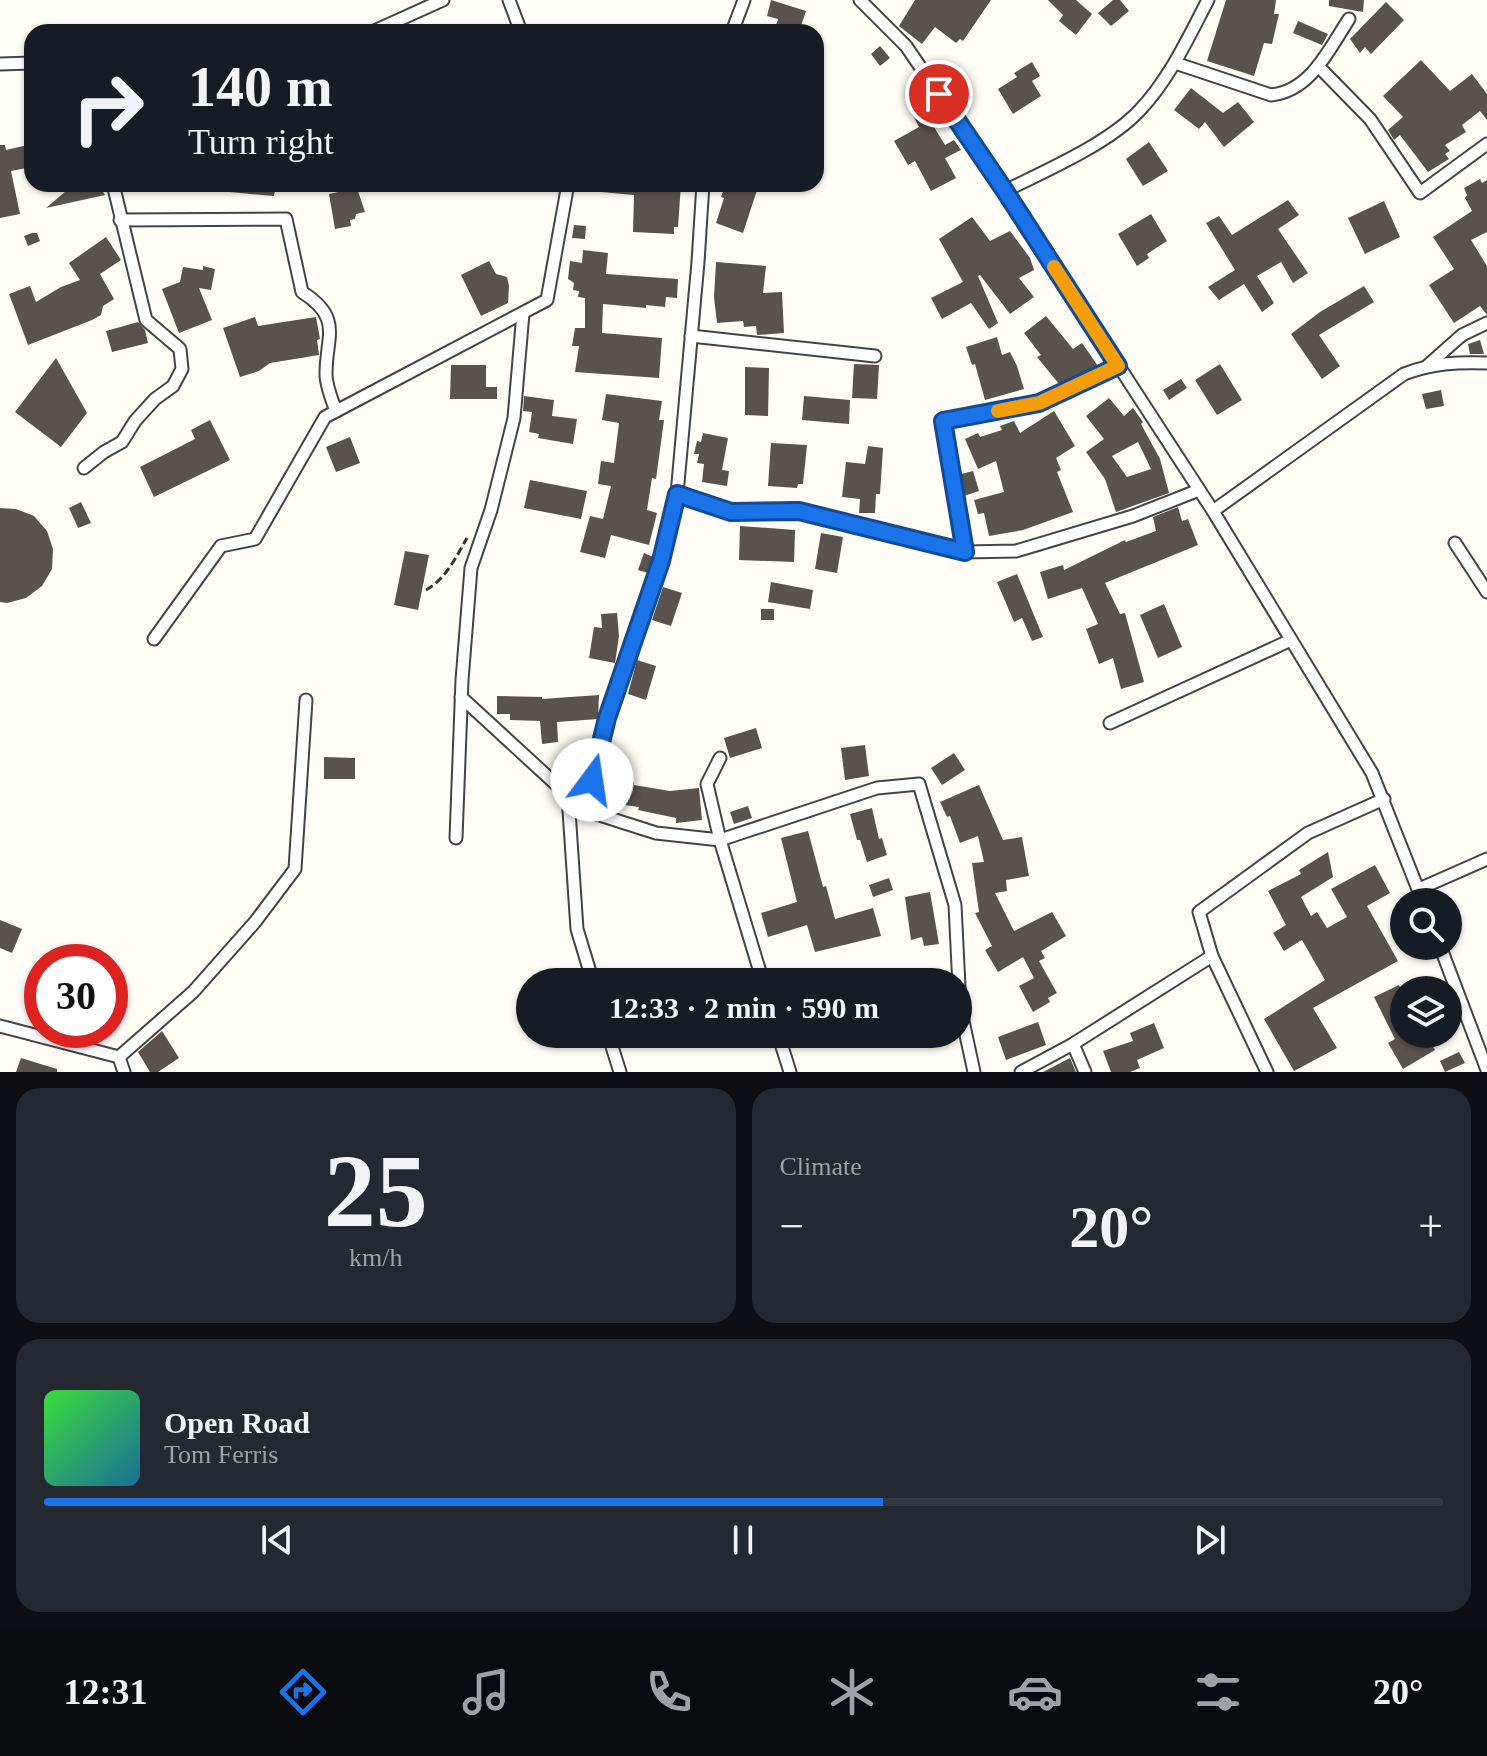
<!DOCTYPE html>
<meta charset="utf-8">
<style>
body{margin:0;font-family:"Times New Roman",serif;background:#242831;color:#f1f3f6;height:100vh;display:flex;flex-direction:column;font-size:30px;white-space:nowrap}
*{box-sizing:border-box;margin:0}
p{font-size:26px;color:#9ea1a6}
.icon{flex:none;width:44px;height:44px;fill:none;stroke:currentColor;stroke-width:2;stroke-linecap:round;stroke-linejoin:round}
.map{position:relative;height:1072px;overflow:hidden}
.details{display:flex;flex-direction:column;gap:16px;padding:16px;background:#0d0f14;flex:1}
.details>*{flex:none}
.banner{position:absolute;left:24px;top:24px;width:800px;height:168px;border-radius:24px;box-shadow:0 2px 6px #0004;background:#171b24;color:#f1f3f6;overflow:hidden}
.tools{position:absolute;left:1390px;top:888px;display:grid;gap:16px}
.tools a{display:grid;place-items:center;width:72px;height:72px;border-radius:50%;background:#171b24;box-shadow:0 2px 6px #0004;font-size:40px}
.speed{position:absolute;left:24px;top:944px;display:flex;gap:16px;font-size:40px;font-weight:700;text-align:center}
.speed>*{display:grid;place-content:center;width:104px;height:104px;border-radius:50%;background:#171b24;box-shadow:0 2px 6px #0004;line-height:1}
.speed .limit{border:12px solid #d22;background:#fff;color:#111}
.pin{position:absolute;display:grid;place-items:center;width:68px;height:68px;color:#fff;margin:-34px;border:4px solid #fff;border-radius:50%;box-shadow:0 2px 8px #0007}
.me{position:absolute;width:88px;margin:-44px;rotate:14deg;stroke-linejoin:round;filter:drop-shadow(0 0 6px #0008)}
.turn{display:flex;align-items:center;gap:28px;height:168px;padding:0 32px;font-size:36px}
.turn .icon{width:104px;height:104px;stroke-width:2.5}
.turn b{display:block;font-size:56px;line-height:68px}
.big{font-size:60px;font-weight:800;line-height:1.1}
.details .card{flex:1;display:flex;flex-direction:column;justify-content:center;gap:12px;min-width:0;padding:0 28px;border-radius:24px;background:#242831}
.details .dial{align-items:center;gap:0}
.dial b{font-size:104px;line-height:1}
.song{display:flex;align-items:center;gap:24px}
.cover{width:96px;height:96px;border-radius:12px;background:linear-gradient(135deg,hsl(120 70% 55%),hsl(200 70% 35%))}
.played{height:8px;border-radius:4px;background:linear-gradient(90deg,#1a73e8 60%,#363941 60%)}
.keys{display:flex;justify-content:space-around;direction:ltr}
.heat{display:flex;justify-content:space-between;align-items:center;font-size:44px;direction:ltr}
.details .tiles{flex:1;display:grid;gap:16px;grid-template-columns:1fr 1fr}
.card:last-child{grid-column:span 2}
.trip{position:absolute;left:516px;top:968px;width:456px;height:80px;border-radius:40px;background:#171b24;box-shadow:0 2px 6px #0004;font-weight:800;line-height:80px;text-align:center}
.dock{display:flex;height:128px;justify-content:space-around;align-items:center;background:#090b0e;color:#9ea1a6}
.dock .icon{width:56px;height:56px}
.dock .on{color:#1a73e8}
.dock b{font-size:36px;color:#f1f3f6}
.map>svg:first-child{display:block}
</style>
<div class="map">
<svg width="1487" height="1072" viewBox="0 0 1487 1072">
<rect width="100%" height="100%" fill="#fffdf5"/>
<!-- building -->
<g fill="#5a524d" fill-rule="evenodd">
<path d="M771,0l35,11 -7,21h-25l4,-13 -11,-3z"/>
<path d="M915,0h76l-28,41 -3,-2 -4,4 -21,-16 -13,17 -23,-18z"/>
<path d="M1048,0h28l16,14 -16,21 -17,-14 4,-6z"/>
<path d="M1113,0h7l9,11 -18,15 -13,-13z"/>
<path d="M1226,0h50l-2,14h5l-7,30 -8,-1 -10,33 -47,-15z"/>
<path d="M1329,0h35l-1,12 -34,-6z"/>
<path d="M1386,2l18,18 -33,34 -6,-7 -5,6 -10,-14z"/>
<path d="M1298,21l30,13 -6,11 -29,-12z"/>
<path d="M880,46l10,12 -10,8 -9,-12z"/>
<path d="M1421,60l29,31 22,-17 15,20v26l-7,-9 -18,14 4,7 -21,13 5,6 -5,3 4,5 -21,13 -28,-37 -6,5 -6,-10 15,-13 -20,-21z"/>
<path d="M1032,62l8,14 -8,5 9,15 -28,18 -15,-25 19,-12 -3,-4z"/>
<path d="M1191,88l32,25 15,-11 16,20 -30,25 -19,-25 -6,7 -25,-19z"/>
<path d="M923,109l22,36 9,-5 7,10 -16,8 11,20 -25,13 -16,-30 -7,4 -14,-24 25,-14 -6,-12z"/>
<path d="M1149,142l19,29 -25,15 -17,-27z"/>
<path d="M32,144v23l-21,4 9,43 -20,4v-73h5l1,5z"/>
<path d="M1480,179l2,4 5,-3v52l-16,8 16,26v49l-7,-9 -26,17 -25,-38 25,-16 -21,-32 39,-26 -7,-13 2,-3 -3,-7z"/>
<path d="M60,184h38l7,11 -59,13 20,-17z"/>
<path d="M229,184h47l-2,12 -45,-4z"/>
<path d="M602,184h79l-3,43h-4v7l-41,-2 1,-37 -33,-3z"/>
<path d="M726,184h33l-16,49 -27,-10 8,-25 -3,-1z"/>
<path d="M357,188l8,24 -9,2 -1,5 -5,1 1,6 -16,3 -6,-35z"/>
<path d="M1288,200l11,15 -21,14 30,44 -15,10 -12,-21 -24,14 17,27 -12,9 -18,-28 -25,16 -11,-13 27,-17 -29,-47 13,-7 13,19z"/>
<path d="M1384,201l16,36 -35,17 -17,-36z"/>
<path d="M1151,214l16,27 -20,13 2,4 -12,8 -19,-32z"/>
<path d="M972,217l18,24 20,-10 20,27 4,12 -15,8 15,19 -24,17 -30,-39 -2,1 20,47 -9,6 -18,-26 -29,16 -11,-21 32,-16 -24,-43z"/>
<path d="M574,225l12,1 -1,13 -13,-1z"/>
<path d="M32,233h5l3,8 -12,5 -4,-10z"/>
<path d="M106,237l15,23 -21,14 14,25 -11,7 -2,9 -9,5 -64,25 -19,-51 21,-8 6,16 25,-15 19,-7 -11,-17z"/>
<path d="M583,250l25,3 -2,21 72,5 -1,19 -11,-1 -1,10 -19,-2v3l-43,-4 -1,29 60,5 -3,40 -84,-6 4,-26h-7l3,-18h10v-30l-7,-1 1,-6 -6,-1 1,-7 -6,-4 2,-18 12,2z"/>
<path d="M489,261l7,13 11,3 2,9 -1,17 -27,13 -20,-41z"/>
<path d="M716,262l50,4 -3,27 19,-1 2,41 -27,2 -1,-9 -12,1 -1,-6 -26,2 -3,-26z"/>
<path d="M203,266l12,3 -4,21 -12,-2 13,32 -33,13 -17,-44 18,-7 3,-15 20,3z"/>
<path d="M1364,286l10,16 -55,33 21,31 -18,13 -31,-45 29,-22z"/>
<path d="M1046,316l27,33 9,-6 16,23 -39,18 -22,-27 4,-2 -17,-22z"/>
<path d="M255,317l3,9 58,-9 4,22 -3,1 2,15 -49,8 -11,8 -19,6 -17,-49z"/>
<path d="M138,322l7,8 3,13 -36,9 -6,-21z"/>
<path d="M997,337l5,18 8,-3 7,14 7,23 -39,11 -10,-36 -3,1 -6,-18z"/>
<path d="M1480,340l4,14h-14l-2,-10z"/>
<path d="M56,358l31,55 -26,34 -46,-35z"/>
<path d="M854,364l25,1 -2,34 -25,-1z"/>
<path d="M1220,364l22,36 -25,15 -22,-35z"/>
<path d="M451,365h35v22h11v12h-47z"/>
<path d="M745,367l24,1 -1,48 -23,-1z"/>
<path d="M1181,379l6,9 -18,12 -6,-10z"/>
<path d="M1441,390l3,16 -18,3 -4,-15z"/>
<path d="M606,394l56,7 -3,19h5l-8,59 -4,-1 -5,32 10,3 -8,32 -38,-10 -6,23 -25,-6 10,-36 13,3 8,-33 -13,-2 3,-23 13,2 5,-40 -17,-3z"/>
<path d="M524,396l30,4 -2,16 25,3 -4,25 -35,-6 1,-4 -10,-2 3,-20 -9,-1z"/>
<path d="M804,396l46,4 -1,24 -47,-4z"/>
<path d="M1109,398l15,18 9,-8 10,14 -2,2 19,35 9,34 -53,19 -11,-33 -19,-27 18,-13 -18,-23zM1138,442l13,27 -24,8 -15,-21z"/>
<path d="M1054,411l21,35 -19,12 5,12 -4,2 16,40 -50,18 -34,6 -5,-23 -6,1 -4,-14 30,-8 -8,-31 -18,8 -13,-30 13,-6 2,4 22,-7 -2,-4 14,-5 6,12z"/>
<path d="M210,420l20,40 -76,37 -14,-30 55,-28 -4,-9z"/>
<path d="M703,433l25,5 -6,32 7,1 -2,15 -25,-4 2,-18 -7,-1 2,-9h-5l3,-13 4,1z"/>
<path d="M350,437l10,26 -24,9 -10,-25z"/>
<path d="M771,443l36,2 -4,39h-5l-1,4 -29,-2z"/>
<path d="M868,446l15,2 -3,46h-4l-1,19h-16l1,-14 -18,-2 4,-35 19,2z"/>
<path d="M973,471l6,20 -15,5 -3,-22z"/>
<path d="M530,480l57,11 -6,28 -57,-11z"/>
<path d="M81,502l10,21 -13,5 -9,-20z"/>
<path d="M1178,507l4,14 6,-2 10,26 -93,38 15,31 5,-1 19,69 -23,7 -8,-31 -14,6 -13,-35 12,-5 -16,-36 -34,11 -8,-27 23,-7 1,5 61,-30 1,2 30,-11 -3,-14z"/>
<path d="M0,508l16,1 18,7 13,15 6,18 -1,20 -10,17 -16,12 -19,5 -7,-1z"/>
<path d="M740,526l55,4 -1,32 -55,-2z"/>
<path d="M821,533l22,4 -6,36 -22,-4z"/>
<path d="M405,551l24,4 -11,55 -24,-5z"/>
<path d="M644,553l9,4 -5,16 -10,-3z"/>
<path d="M1017,574l26,63 -11,4 -10,-23 -8,4 -17,-40z"/>
<path d="M771,582l42,8 -3,19 -42,-7z"/>
<path d="M663,587l19,6 -11,33 -19,-6z"/>
<path d="M1164,604l18,43 -24,11 -18,-43z"/>
<rect x="761" y="609" width="13" height="11"/>
<path d="M617,613l2,23 -4,27 -26,-5 5,-31 8,1 -1,-14z"/>
<path d="M637,660l19,6 -10,34 -18,-6z"/>
<path d="M599,695l-1,24 -41,3 1,20 -16,2 -2,-23 -30,-1v-6h-13v-18l45,1v2z"/>
<path d="M756,728l6,20 -32,10 -6,-20z"/>
<path d="M865,745l4,31 -24,4 -4,-32z"/>
<path d="M954,753l11,17 -23,15 -11,-17z"/>
<path d="M324,757l31,1v21h-31z"/>
<path d="M612,778l22,3v4l36,6 29,-3 3,32 -26,3v-5l-38,-8 1,-3 -30,-4 1,-6 -8,-1 2,-13 7,1z"/>
<path d="M979,785l24,55 19,-3 7,39 -23,4 1,11 -12,2 19,38 38,-19 14,24 -25,15 4,7 -6,3 18,32 -9,5 2,4 -17,10 -14,-26 15,-8 -11,-21 -25,15 -13,-22 7,-4 -17,-33 4,-1 -7,-49 12,-1 -6,-26 -18,7 -10,-27 -3,1 -7,-15z"/>
<path d="M748,806l4,12 -18,6 -4,-12z"/>
<path d="M872,808l7,31 3,-1 5,17 -20,7 -7,-22h-3l-7,-26z"/>
<path d="M808,831l15,56 3,-1 9,33 38,-11 8,28 -66,16 -8,-27 -39,12 -7,-24 36,-11 -16,-64z"/>
<path d="M1328,852l5,25 -32,20 10,19 6,-4 10,16 20,-11 -16,-28 44,-24 15,28 -23,13 31,55 -85,47 24,40 -43,23 -30,-52 61,-39 -23,-40 -18,11 -11,-18 13,-8 -18,-34 33,-17 -2,-4z"/>
<path d="M889,878l4,12 -20,7 -4,-12z"/>
<path d="M930,892l9,52 -15,2 -2,-9 -11,3 -6,-43z"/>
<path d="M0,920l22,9 -10,24 -12,-5z"/>
<path d="M1399,985l2,4 3,-2v47h22l9,16 -32,19 -15,-26 7,-4 -21,-42z"/>
<path d="M1038,1022l8,23 -40,15 -8,-23z"/>
<path d="M1154,1023l10,25 -27,12 3,8 -10,4h-19l-8,-21 30,-10 -3,-8z"/>
<path d="M162,1031l17,27 -21,14h-8l-12,-20z"/>
<path d="M1459,1052l6,11 -20,9 -5,-11z"/>
<path d="M21,1058l36,11v3h-41z"/>
<path d="M1070,1058l6,14h-33z"/>
</g>
<g fill="none" stroke-linecap="round" stroke-linejoin="round">
<!-- minor casing -->
<g stroke="#444" stroke-width="15">
<g id="minor">
<path d="M509,0l12,32"/>
<path d="M860,0l46,46 99,145 208,320 159,262 51,129"/>
<path d="M372,32l71,-32"/>
<path d="M732,32l12,-32"/>
<path d="M1175,63l96,32c40,-4 58,-46 78,-76"/>
<path d="M0,64l32,-1"/>
<path d="M1318,66l52,53 50,74 67,-49"/>
<path d="M703,184l-5,78 -21,232 54,18 68,-1 166,41 51,-1 117,-35 66,-26"/>
<path d="M1005,191c40,-20 103,-47 134,-80 30,-31 49,-73 69,-111"/>
<path d="M120,220l166,-1 16,73c41,26 24,44 24,82 0,12 6,26 10,37"/>
<path d="M691,336l184,20"/>
<path d="M1427,366l35,-31 25,-12"/>
<path d="M84,468l20,-16 18,-10 13,-21 20,-22 18,-13 9,-17 -2,-20 -34,-29 -33,-136"/>
<path d="M677,494l-16,67 -54,157 -23,92 72,23 64,7 157,-52 42,-4 36,121 5,102 14,65"/>
<path d="M1213,511l191,-137c28,-11 54,-12 83,-11"/>
<path d="M1455,543l32,49"/>
<path d="M965,552l-22,-131 96,-18 79,-37"/>
<path d="M154,639l67,-93 34,-7 70,-122 222,-117 21,-116"/>
<path d="M461,697l111,102"/>
<path d="M1110,723l181,-83"/>
<path d="M720,758l-13,26 13,56 43,142"/>
<path d="M568,796l9,133 16,53"/>
<path d="M456,838l6,-158 9,-112 20,-58 23,-92 9,-105"/>
<path d="M1419,889l68,-30"/>
<path d="M1440,946l47,124"/>
<path d="M1212,956l55,116"/>
<path d="M0,1026l119,31"/>
<path d="M608,1034l12,38"/>
<path d="M778,1034l12,38"/>
<path d="M1073,1044l12,28"/>
<path d="M119,1057l74,-65 62,-70 40,-53 11,-169"/>
<path d="M119,1057l5,15"/>
<path d="M1021,1072l52,-28 139,-88 -13,-44 109,-79 76,-34"/>
</g>
</g>
<!-- path -->
<path stroke="#333" stroke-width="3" stroke-dasharray="8 4" stroke-linecap="butt" d="M426,590c20,-11 30,-33 41,-52"/>
<!-- minor -->
<use href="#minor" stroke="#fff" stroke-width="11"/>
</g>
<g fill="none" stroke-linecap="round" stroke-linejoin="round">
<!-- route casing -->
<g stroke="#114b97" stroke-width="20">
<path id="route" d="M592,780l15,-62 54,-157 16,-67 54,18 68,-1 166,41 -22,-131 96,-18 79,-37 -113,-175 -66,-97"/>
</g>
<!-- route -->
<use href="#route" stroke="#1a73e8" stroke-width="14"/>
<!-- slow -->
<path stroke="#f59e0b" stroke-width="14" d="M998,411l41,-8 79,-37 -64,-99"/>
</g>
</svg>
<div class="tools">
<a><svg class="icon" aria-label="search" viewBox="0 0 24 24"><circle cx="10" cy="10" r="6"/><path d="M15 15l6 6"/></svg></a>
<a><svg class="icon" aria-label="layers" viewBox="0 0 24 24"><path d="M12 4l9 5-9 5-9-5zM3 14l9 5 9-5"/></svg></a>
</div>
<div class="speed"><div class="limit">30</div></div>
<div class="pin" style="left:939px;top:94px;background:#d93025"><svg class="icon" aria-label="arrive" viewBox="0 0 24 24"><path d="M6 21V4h12l-3 4 3 4H6"/></svg></div>
<svg class="me" style="left:592px;top:780px" viewBox="-20 -20 40 40"><circle r="19" fill="#fff"/><path d="M0-13L10 11 0 6-10 11z" fill="#1a73e8"/></svg>
<div class="trip">12:33 · 2 min · 590 m</div>
<div class="banner">
<div class="turn"><svg class="icon" aria-label="right" viewBox="0 0 24 24"><path d="M7 20v-9h11M14 6l5 5-5 5"/></svg><div><b>140 m</b>Turn right</div></div>
</div>
</div>
<section class="details">
<div class="tiles">
<div class="card dial"><b>25</b><p>km/h</p></div>
<div class="card"><p>Climate</p>
<div class="heat"><a>−</a><b class="big">20°</b><a>+</a></div>
</div>
<div class="card">
<div class="song"><i class="cover"></i><div><b>Open Road</b><p>Tom Ferris</p></div></div>
<div class="played"></div>
<div class="keys"><svg class="icon" aria-label="previous" viewBox="0 0 24 24"><path d="M18 5L8 12l10 7zM5 5v14"/></svg><svg class="icon" aria-label="pause" viewBox="0 0 24 24"><path d="M8 5v14M16 5v14"/></svg><svg class="icon" aria-label="next" viewBox="0 0 24 24"><path d="M6 5l10 7-10 7zM19 5v14"/></svg></div>
</div>
</div>
</section>
<nav class="dock">
<b>12:31</b>
<svg class="icon on" aria-label="directions" viewBox="0 0 24 24"><path d="M12 3l9 9-9 9-9-9zM9 14v-3h6M13 9l2 2-2 2"/></svg>
<svg class="icon" aria-label="music" viewBox="0 0 24 24"><path d="M9 18V5l10-2v13"/><circle cx="6" cy="18" r="3"/><circle cx="16" cy="16" r="3"/></svg>
<svg class="icon" aria-label="phone" viewBox="0 0 24 24"><path d="M5 4h4l2 5-3 2q2 4 5 5l2-3 5 2v4C11 20 4 13 5 4z"/></svg>
<svg class="icon" aria-label="climate" viewBox="0 0 24 24"><path d="M12 3v18M4 7l16 10M4 17L20 7"/></svg>
<svg class="icon" aria-label="car" viewBox="0 0 24 24"><path d="M5 17H2v-5l4-1 3-4h7l3 4 3 1v5h-3M9 17h6M6 11h13"/><circle cx="7" cy="17" r="2"/><circle cx="17" cy="17" r="2"/></svg>
<svg class="icon" aria-label="filters" viewBox="0 0 24 24"><path d="M4 7h16M4 17h16"/><circle cx="9" cy="7" r="2"/><circle cx="15" cy="17" r="2"/></svg>
<b>20°</b>
</nav>
